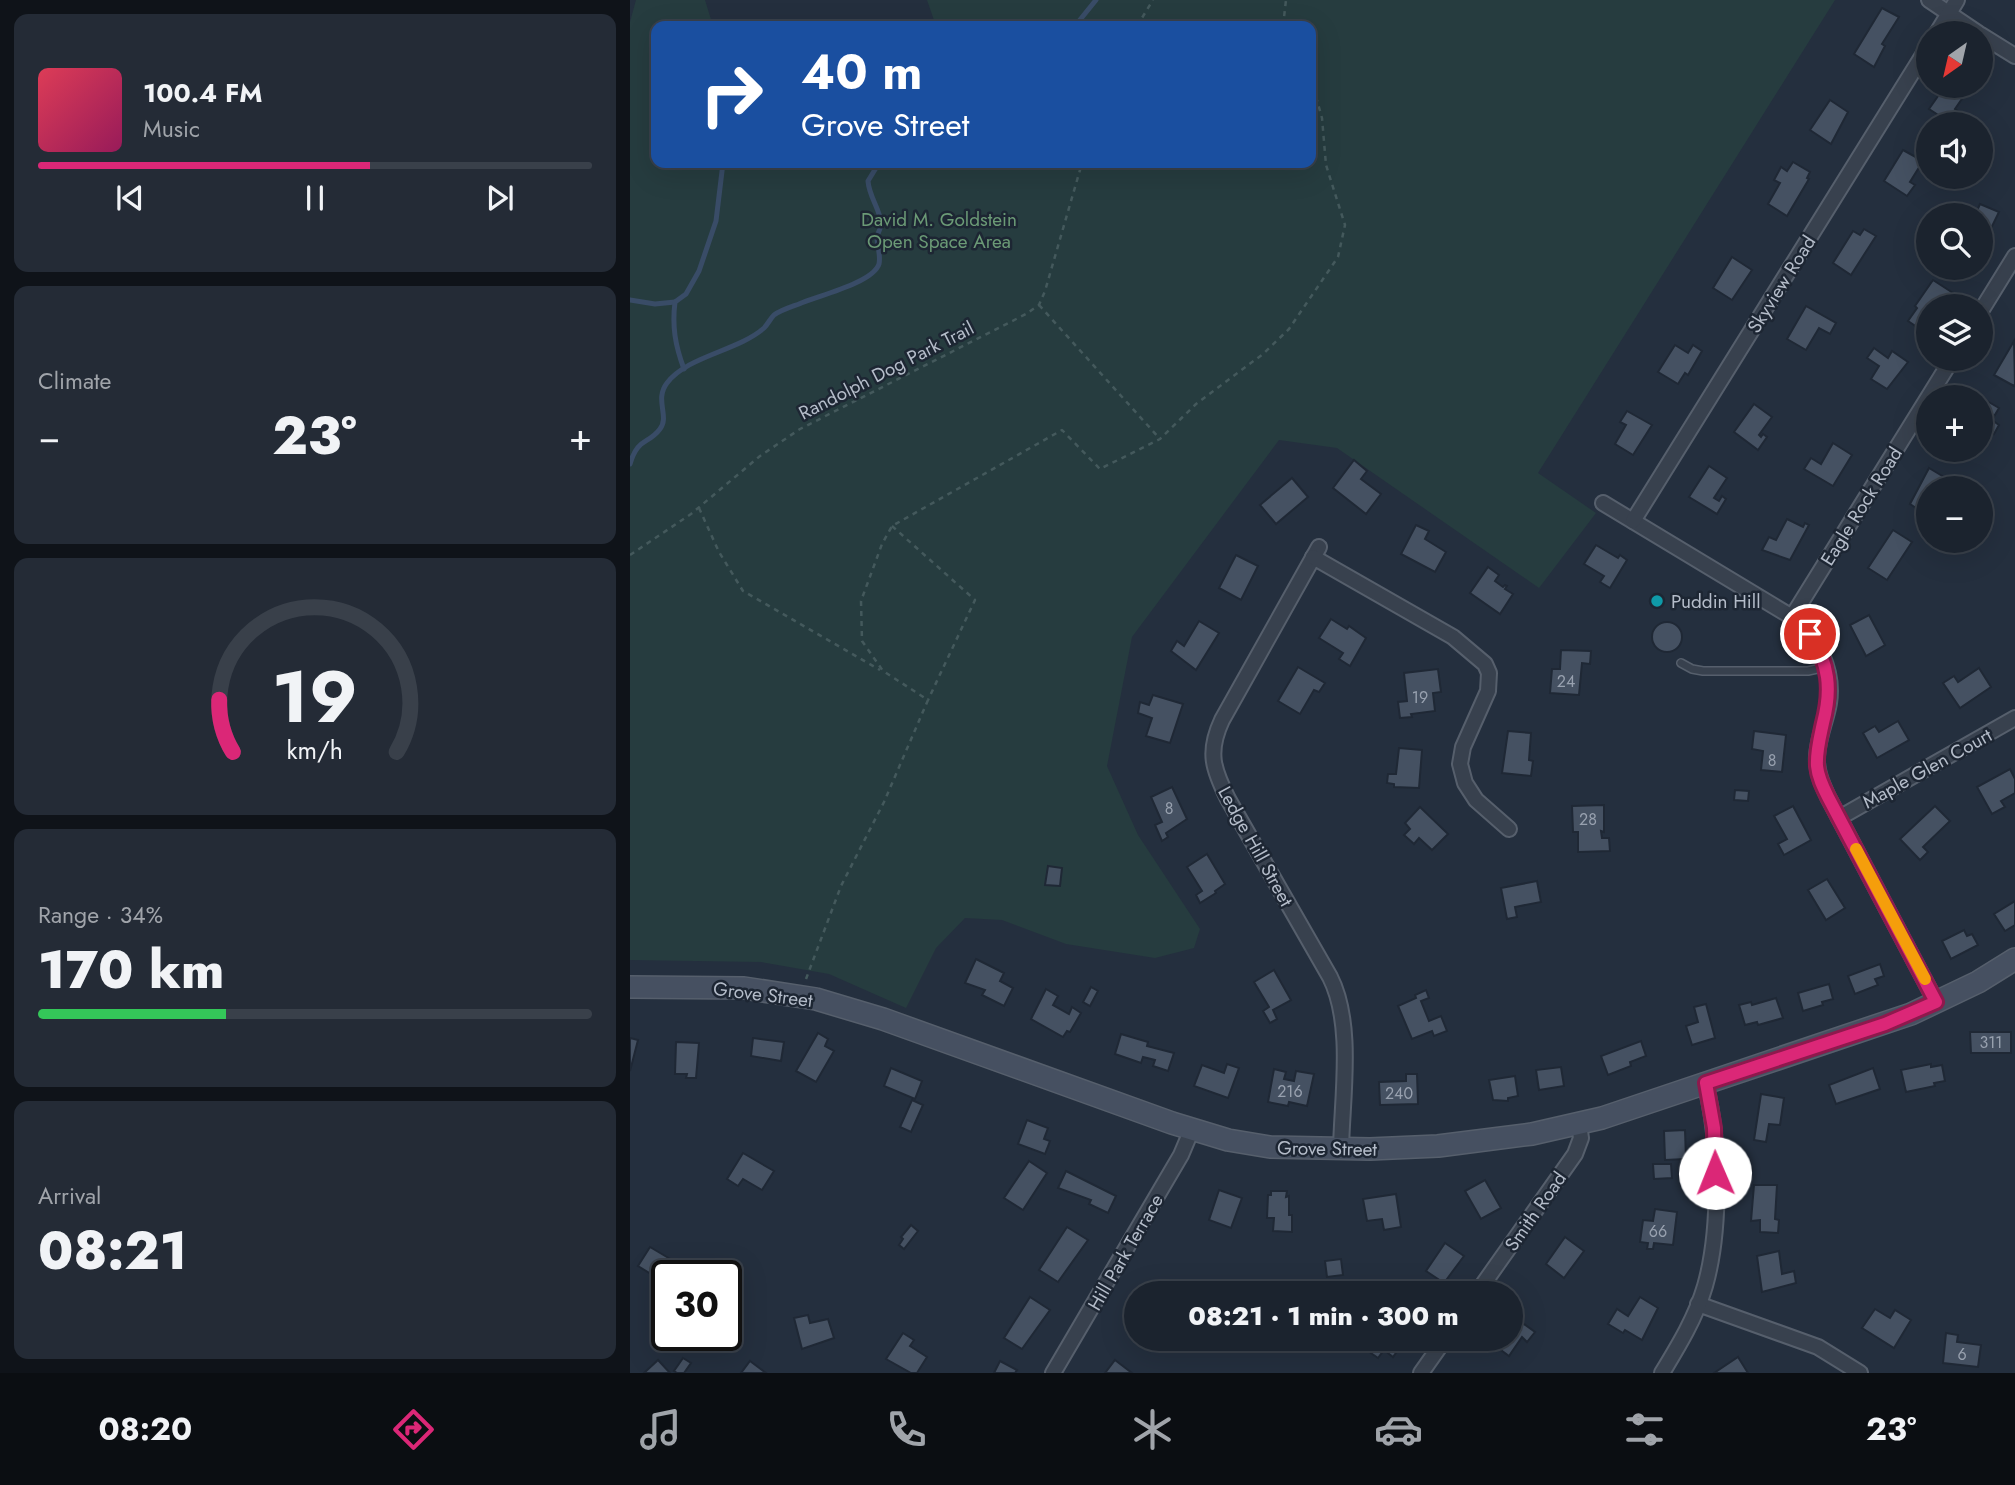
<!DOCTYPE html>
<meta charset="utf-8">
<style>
body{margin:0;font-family:Jost,sans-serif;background:#242b36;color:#f1f3f6;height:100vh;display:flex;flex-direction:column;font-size:26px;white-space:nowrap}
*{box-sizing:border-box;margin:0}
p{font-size:23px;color:#a0a4aa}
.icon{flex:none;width:38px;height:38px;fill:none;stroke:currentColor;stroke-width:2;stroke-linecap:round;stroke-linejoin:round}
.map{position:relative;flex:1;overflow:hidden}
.side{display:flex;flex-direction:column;gap:14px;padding:14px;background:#0f1319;width:630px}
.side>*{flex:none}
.guide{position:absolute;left:21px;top:21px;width:665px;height:147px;border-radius:14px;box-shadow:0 7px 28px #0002,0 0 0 2px #39404a;background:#1a4fa0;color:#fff;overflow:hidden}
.needle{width:46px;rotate:214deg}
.tools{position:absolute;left:1286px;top:21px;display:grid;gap:14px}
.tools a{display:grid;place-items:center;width:77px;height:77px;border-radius:50%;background:#1b232e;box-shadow:0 7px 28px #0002,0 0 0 2px #39404a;font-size:35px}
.speed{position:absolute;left:21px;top:1260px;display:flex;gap:14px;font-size:35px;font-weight:700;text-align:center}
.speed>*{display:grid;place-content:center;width:91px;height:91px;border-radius:50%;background:#1b232e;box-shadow:0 7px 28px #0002,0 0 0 2px #39404a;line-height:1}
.speed .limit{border:4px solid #111;border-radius:10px;background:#fff;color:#111}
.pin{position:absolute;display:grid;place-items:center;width:60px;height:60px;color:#fff;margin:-30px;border:4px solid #fff;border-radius:50%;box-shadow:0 2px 7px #0007}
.me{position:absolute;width:77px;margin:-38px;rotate:359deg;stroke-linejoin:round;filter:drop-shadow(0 0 5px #0008)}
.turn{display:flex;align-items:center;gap:24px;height:147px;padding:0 35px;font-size:32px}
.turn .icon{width:91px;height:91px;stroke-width:2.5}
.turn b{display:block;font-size:49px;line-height:60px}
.big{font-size:52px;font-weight:800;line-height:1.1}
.side .tile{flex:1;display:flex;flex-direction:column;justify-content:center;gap:10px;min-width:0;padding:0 24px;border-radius:14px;background:#242b36}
.side .dial{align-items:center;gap:0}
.dial svg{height:182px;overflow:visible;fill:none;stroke:#39404a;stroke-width:7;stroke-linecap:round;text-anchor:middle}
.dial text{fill:#f1f3f6;stroke:none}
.song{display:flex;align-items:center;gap:21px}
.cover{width:84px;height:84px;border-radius:10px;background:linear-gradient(135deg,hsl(350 70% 55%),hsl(330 70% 35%))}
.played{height:7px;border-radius:4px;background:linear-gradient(90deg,#db2777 60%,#39404a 60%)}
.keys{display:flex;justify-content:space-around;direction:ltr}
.heat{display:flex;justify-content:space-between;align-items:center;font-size:38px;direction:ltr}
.charge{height:10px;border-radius:5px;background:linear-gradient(90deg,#34c759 34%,#39404a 0)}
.trip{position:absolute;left:494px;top:1281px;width:399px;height:70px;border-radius:35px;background:#1b232e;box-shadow:0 7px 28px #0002,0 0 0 2px #39404a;font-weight:800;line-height:70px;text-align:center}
.tab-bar{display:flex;height:112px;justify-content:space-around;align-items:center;background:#0b0e12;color:#a0a4aa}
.tab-bar .icon{width:49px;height:49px}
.tab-bar .on{color:#db2777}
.tab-bar b{font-size:32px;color:#f1f3f6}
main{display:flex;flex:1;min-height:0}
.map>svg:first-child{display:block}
</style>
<main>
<section class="side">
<div class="tile">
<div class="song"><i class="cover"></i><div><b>100.4 FM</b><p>Music</p></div></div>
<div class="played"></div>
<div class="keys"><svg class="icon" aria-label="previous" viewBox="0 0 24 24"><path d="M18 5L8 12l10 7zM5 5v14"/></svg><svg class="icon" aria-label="pause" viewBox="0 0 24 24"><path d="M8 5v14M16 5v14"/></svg><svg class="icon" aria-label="next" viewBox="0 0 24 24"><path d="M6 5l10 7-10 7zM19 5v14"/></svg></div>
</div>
<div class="tile"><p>Climate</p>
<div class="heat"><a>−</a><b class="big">23°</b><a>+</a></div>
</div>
<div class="tile dial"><svg viewBox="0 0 100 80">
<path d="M14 69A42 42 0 1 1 86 69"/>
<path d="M14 69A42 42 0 0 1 8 46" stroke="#db2777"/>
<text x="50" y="56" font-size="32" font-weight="700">19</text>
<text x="50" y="72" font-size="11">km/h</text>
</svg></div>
<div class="tile"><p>Range · 34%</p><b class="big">170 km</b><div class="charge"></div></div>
<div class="tile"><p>Arrival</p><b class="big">08:21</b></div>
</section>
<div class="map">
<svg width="1385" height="1373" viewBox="0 0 1385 1373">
<rect width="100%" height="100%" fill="#242f3e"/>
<!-- green -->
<path fill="#263c3f" d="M6,0h69l8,26h-57v137h655v-137h-375l-9,-26h908l-297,473 58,40 -57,75 -202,-140 -58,-8 -147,197 -25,129 31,69 62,94 -6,19 -39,10 -89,-14 -64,-24 -37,-2 -29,30 -30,60 -77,-34 -68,-12 -131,-2v-938z"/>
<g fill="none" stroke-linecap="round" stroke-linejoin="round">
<!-- stream -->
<g stroke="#394c67" stroke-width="5">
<path d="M445,26l21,-26"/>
<path d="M0,300l25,4 20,-2"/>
<path d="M54,369c-9,-24 -12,-43 -9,-67l11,-8 13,-23 17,-50 7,-58"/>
<path d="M0,464c8,-27 18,-19 30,-35 10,-13 -6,-29 7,-46 20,-27 71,-32 97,-55 4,-4 6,-9 10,-13 7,-5 17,-8 25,-11 18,-8 74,-21 80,-40 2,-9 -2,-18 -2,-27 1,-6 5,-9 4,-15 -2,-14 -12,-26 -13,-41l11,-18"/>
</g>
</g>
<!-- building -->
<g fill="#455162" stroke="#1f2835" stroke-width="2">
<path d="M1252,8l17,9 -17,27 3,2 -11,21 -20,-13z"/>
<path d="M1315,86h16l7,4 -13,19 7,5 -7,10h-3l-23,-15z"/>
<path d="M1200,100l18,12 -17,32 -21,-14z"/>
<path d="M1273,150l20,11 -13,21 5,3 -8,11 -23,-15z"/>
<path d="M1163,162l17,10 -3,6 2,1 -22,37 -19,-12 12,-21 -6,-3 7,-13 6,4z"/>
<path d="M1350,204l19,8 -16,33 -2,-1v-29h-6z"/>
<path d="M1234,229l12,7 -25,39 -18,-12 20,-32 7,4z"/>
<path d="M1102,257l20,13 -20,30 -19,-12z"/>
<path d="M1303,280l20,13 -9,13h-16v24l-2,3 -18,-12 9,-13 -2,-2z"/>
<path d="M1176,306l30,17 -6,11 -11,-6 -13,22 -19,-11z"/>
<path d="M1384,341l1,43 -1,2 -20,-11z"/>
<path d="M1045,345l13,8 5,-8 9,6 -14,24 -3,-2 -7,11 -20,-12z"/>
<path d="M1244,348l14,10 4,-7 16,11 -21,27 -16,-10 8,-13 -12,-8z"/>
<path d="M1357,401l12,7 -7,12 7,5 -5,9 -9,-5 -4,6v-25z"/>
<path d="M1124,404l18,13 -13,18 2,2 2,-3 4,3 -9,13 -24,-18z"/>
<path d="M997,411l25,14 -19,30 -18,-11 11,-19 -6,-3z"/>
<path d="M1203,443l19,12 -19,31 -29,-17 7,-11 10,6z"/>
<path d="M724,460l13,11 -6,8 20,15 -15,20 -33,-26z"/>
<path d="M1079,466l18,12 -13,20 5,3 3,-5 4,3 -9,15 -28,-17z"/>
<path d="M1299,468l20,12 -6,8h-15v28l-18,-12z"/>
<path d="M662,478l16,19 -32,27 -16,-19z"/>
<path d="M1157,519l16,8 2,-4 4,2 -19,35 -28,-10 7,-13 7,3z"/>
<path d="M786,525l13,6 -4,8 21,13 -11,20 -34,-18z"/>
<path d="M1263,530l19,12 -25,38 -19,-12z"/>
<path d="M966,545l22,13 2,-3 7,5 -17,28 -10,-6 4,-6 -20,-12z"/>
<path d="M606,555l22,11 -17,34 -22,-12z"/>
<path d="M858,567l11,8 -4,6 8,6 2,-2 2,1 -2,3 8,5 -13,20 -30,-21z"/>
<path d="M1239,615l16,30 -19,11 -16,-31z"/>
<path d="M701,619l16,10 2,-3 17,12 -16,28 -11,-7 4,-6 -24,-15z"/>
<path d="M569,621l20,12 -23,37 -25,-19 6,-10 7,5z"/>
<circle cx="1037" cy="637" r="15"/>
<path d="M931,650l30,1 -1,13 -8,-1 -3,32 -29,-2 2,-24h8z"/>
<path d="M668,667l27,16 -6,9 -5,-2 -14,24 -22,-13z"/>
<path d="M1349,668l12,19 -31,21 -17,-25 11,-7 4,6z"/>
<path d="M808,669l3,23 -8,1 2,18 -24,3 1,3 -12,1 -2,-16 9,-1 -3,-28z"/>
<path d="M523,695l30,9 -13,39 -24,-7 6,-18 -14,-5 2,-11 9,3z"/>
<path d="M1268,721l11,19 -32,18 -14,-25 12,-7 4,6z"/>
<path d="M878,731l23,2 -2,27 4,1 -2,15 -29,-3z"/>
<path d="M1124,731l32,4 -4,37 -21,-2 2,-19 -11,-2z"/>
<path d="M769,748l23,2 -3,38 -25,-1v-3l-7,-1 1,-9h8z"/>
<path d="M1380,769l5,10v14l-14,8 4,6 -13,7 -15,-27z"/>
<path d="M542,787l15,32 -21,14 2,4 -6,4 -7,-16 7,-3 -11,-25z"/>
<path d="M1105,790l14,1 -1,10 -14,-1z"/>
<path d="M974,805v27l-3,-1 1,7h7l1,13 -32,1v-20h-5l-1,-26z"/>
<path d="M1163,806l18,34 -27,15 -6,-11 9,-5 -13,-23z"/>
<path d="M1305,806l15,15 -27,26 5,5 -8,8 -20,-21z"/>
<path d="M790,807l28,27 -16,16 -13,-12 -5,6 -10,-9 6,-6 -5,-6z"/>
<path d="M577,854l18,30 -10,7 1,2 -16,10 -4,-8 6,-4 -15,-24z"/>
<path d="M418,866l14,2 -2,18 -15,-1z"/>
<path d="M1197,879l18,29 -19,12 -18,-30z"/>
<path d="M907,881l4,21 -26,5 2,10 -10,2 -6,-31z"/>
<path d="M1385,901v24l-10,6 -11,-17z"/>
<path d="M1334,930l3,6 5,-2 6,11 -27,14 -9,-18z"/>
<path d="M346,959l28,14 -4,8 13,7 -9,18 -22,-11 3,-5 -20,-7z"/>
<path d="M1250,964l4,12 -9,3 3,6 -23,9 -7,-18z"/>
<path d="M644,970l17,30 -18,10 4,9 -7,4 -7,-12 6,-4 -15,-25z"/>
<path d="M1199,984l4,15 -11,3 1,3 -20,6 -5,-18z"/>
<path d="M461,987l7,4 -8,15 -7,-4z"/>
<path d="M416,989l12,7 -5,9 16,9 3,-7 9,6 -11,19 -3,-1 -4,6 -32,-18z"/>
<path d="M796,990l3,8 -8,3 8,20 12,-5 6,15 -13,5 -2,-5 -20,8 -14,-33 18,-8 -1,-3z"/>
<path d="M1146,998l7,20 -25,7 -1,-3 -12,3 -6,-20 12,-3 1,3z"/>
<path d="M1076,1004l9,34 -23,7 -6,-19 12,-4 -4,-15z"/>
<path d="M1340,1032h41v21h-40z"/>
<path d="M188,1033l10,6 -3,7 9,5 -18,31 -20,-11z"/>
<path d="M491,1034l27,8 -1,4 27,7 -6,18 -15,-5 2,-6 -12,-3 -2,6 -26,-9z"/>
<path d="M0,1038l8,2 -8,31z"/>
<path d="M123,1038l31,4 -3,19 -30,-5z"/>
<path d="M1011,1041l5,15 -16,6 1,4 -23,9 -7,-19z"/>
<path d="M46,1042l23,1 -3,35h-10l1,-4h-12z"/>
<path d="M597,1064l12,4 -11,30 -34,-12 8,-21 22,8z"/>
<path d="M1301,1064v3l11,-2 3,16 -11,2 1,3 -29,6 -5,-22z"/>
<path d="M931,1067l3,19 -25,4 -3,-20z"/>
<path d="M261,1068l31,13 -7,18 -31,-13z"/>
<path d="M1243,1068l7,21 -44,15 -7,-19z"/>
<path d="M644,1069l12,3 -2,7 10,2 2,-10 18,3 -7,32 -18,-4 -1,4 -20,-4z"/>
<path d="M776,1074h11l1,30 -38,1 -1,-23 27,-1z"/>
<path d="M885,1076l3,20 -10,2v3l-15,-1 -4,-20z"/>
<path d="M1131,1094l23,4 -4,27 -11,-1 -3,18 -12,-2z"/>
<path d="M282,1100l11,5 -12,27 -11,-5z"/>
<path d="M397,1120l21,8 -4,11 6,2 -5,13 -27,-10z"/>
<path d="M1055,1130l1,29 -21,1 -1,-29z"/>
<path d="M113,1153l31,18 -12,19 -19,-11 -5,7 -11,-7z"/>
<path d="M399,1161l18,12 -24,37 -19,-12z"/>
<path d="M1023,1164h18l1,14 -18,1z"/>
<path d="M436,1171l50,25 -8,17 -19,-9 2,-4 -33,-12z"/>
<path d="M855,1180l16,28 -20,11 -16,-28z"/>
<path d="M1124,1185h23l-2,34 4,1 -1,13 -18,-1v-12l-9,1z"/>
<path d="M589,1190l23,8 -11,30 -22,-8z"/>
<path d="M641,1191h16l-1,6 3,-1v19h3v17l-19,-1 1,-13h-7l1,-23h3z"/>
<path d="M766,1194l5,33 -17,3 -2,-11 -15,2 -4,-22z"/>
<path d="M1025,1209l22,3 -4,33 -19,-2 -1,6h-6l1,-6 -8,-1 3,-22 10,1z"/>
<path d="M281,1225l7,6 -14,18 -5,-4 4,-6 -2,-2z"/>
<path d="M437,1227l21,13 -30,42 -19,-12z"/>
<path d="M935,1237l19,14 -20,27 -18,-14z"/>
<path d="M815,1243l19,13 -20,27 -18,-12z"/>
<path d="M20,1247l32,19 -6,10h-9v8l-29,-18z"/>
<path d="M1149,1251l3,23 12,-3 2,12 -34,9 -5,-36z"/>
<path d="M711,1259l2,16 -16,2 -2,-16z"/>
<path d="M400,1297l20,13 -28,39 -18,-11z"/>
<path d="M1010,1297l18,11 -16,32 -17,-10 -2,3 -15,-9 9,-15 11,7z"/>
<path d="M1245,1309l15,9 5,-8 16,10 -17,28 -32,-20z"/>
<path d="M880,1314l25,18 -8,10 -5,-5 -13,19 -19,-14 3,-3h17z"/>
<path d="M178,1315l2,8 18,-4 6,19 -32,11 -8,-31z"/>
<path d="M273,1333l11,7 -4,6 17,11 -10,16h-6l-25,-14z"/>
<path d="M1316,1333l12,2 -1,7 24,3 -3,22 -35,-4z"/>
<path d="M747,1339h29l-13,18 -9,-7 -6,8 -10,-7z"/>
<path d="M1108,1357l10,16h-34z"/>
<path d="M53,1358l8,5 -7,10h-7l-3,-2z"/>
<path d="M28,1360l12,13h-26z"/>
<path d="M485,1360l17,13h-27z"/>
<path d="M120,1361l16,12h-25z"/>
<path d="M370,1361l17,9 -2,3h-21z"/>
</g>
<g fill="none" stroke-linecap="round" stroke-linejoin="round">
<!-- lane casing -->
<g stroke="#565f6c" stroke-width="10">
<path id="lane" d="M1051,663l11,6 11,2h105l18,-4"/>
</g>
<!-- street casing -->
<g stroke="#565f6c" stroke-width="18">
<g id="street">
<path d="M1299,0l49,33"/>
<path d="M1307,33l20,-33"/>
<path d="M1351,35l34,21"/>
<path d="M1351,311l34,-55"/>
<path d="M973,503l189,114c26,19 42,54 37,86 -3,18 -11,34 -12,53 -1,15 5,28 11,41l108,205"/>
<path d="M1003,521l295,-474"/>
<path d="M689,547l-97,173c-15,32 -9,49 6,79l102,178c24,47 12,120 11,172"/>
<path d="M683,557l140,80 32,27 4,9 -1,18 -25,56 -3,17 5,19 11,17 33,29"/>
<path d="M1162,617l160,-258"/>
<path d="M1209,818l176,-100"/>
<path d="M847,1293l98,-139 6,-16 -2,-13"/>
<path d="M1068,1304l120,43 42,26"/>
<path d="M423,1373l128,-218 11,-26"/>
<path d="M791,1373l24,-34"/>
<path d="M1032,1373c17,-28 34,-56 43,-87 16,-56 15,-147 0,-203"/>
</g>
</g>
<!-- secondary casing -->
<g stroke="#565f6c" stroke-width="24">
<path id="secondary" d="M0,987l114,1 72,11 67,20 289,104 56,17 42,7 100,2 68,-3 94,-12 70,-16 309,-104 67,-32 37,-23"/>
</g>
<!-- path -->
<g stroke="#44595c" stroke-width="2.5" stroke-dasharray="5 5" stroke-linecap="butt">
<path d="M507,26l16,-26"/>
<path d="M653,26l3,-26"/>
<path d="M409,305l121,134"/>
<path d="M69,508l20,44 24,39 137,79"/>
<path d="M262,526l83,74 -47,100"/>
<path d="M0,555l61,-41 69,-58 40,-27 226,-115 13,-9 6,-14 37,-128"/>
<path d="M176,979l35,-93 43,-84 44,-102 -45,-29 -21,-30 -1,-40 21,-57 10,-18 170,-96 38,39 60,-30 36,-35 67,-50 26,-25 49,-72 7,-32 -19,-60 -4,-47 -11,-39"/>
</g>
<!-- lane -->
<use href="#lane" stroke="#38414e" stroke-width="7"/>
<!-- street -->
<use href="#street" stroke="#38414e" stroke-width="14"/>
<!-- secondary -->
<use href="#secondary" stroke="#465061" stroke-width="21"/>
</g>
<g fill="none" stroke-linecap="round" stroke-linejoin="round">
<!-- route casing -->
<g stroke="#8e194d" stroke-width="18">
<path id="route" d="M1085,1173l-1,-45 -8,-45 179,-59 51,-22 -108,-205c-5,-10 -10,-20 -11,-31 -1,-14 3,-29 6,-43 9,-34 6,-59 -13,-89"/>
</g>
<!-- route -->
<use href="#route" stroke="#db2777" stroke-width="12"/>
<!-- slow -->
<path stroke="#f59e0b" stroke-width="12" d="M1226,849l69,130"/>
</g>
<!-- markers -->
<circle fill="#0f9aa8" stroke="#1d2633" stroke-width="2.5" cx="1027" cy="601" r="7"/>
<g text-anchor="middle" stroke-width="5" stroke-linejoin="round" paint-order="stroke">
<!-- number labels -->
<g font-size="16" fill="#98a1af">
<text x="936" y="687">24</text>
<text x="790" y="703">19</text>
<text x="1142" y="766">8</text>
<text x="539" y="814">8</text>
<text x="958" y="825">28</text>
<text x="1361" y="1048">311</text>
<text x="660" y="1097">216</text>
<text x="769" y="1099">240</text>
<text x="1028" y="1237">66</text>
<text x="1332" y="1360">6</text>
</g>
<!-- park labels -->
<g font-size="19" fill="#6b9a76" stroke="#1d2633">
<text x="309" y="226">David M. Goldstein<tspan x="309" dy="22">Open Space Area</tspan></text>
</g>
<!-- street labels -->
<g font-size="19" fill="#b4bcc9" stroke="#1d2633">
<text transform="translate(1151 284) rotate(-58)" y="7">Skyview Road</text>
<text transform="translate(256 370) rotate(-27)" y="7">Randolph Dog Park Trail</text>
<text transform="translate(1231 506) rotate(-58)" y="7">Eagle Rock Road</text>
<text transform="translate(1297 768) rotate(-29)" y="7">Maple Glen Court</text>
<text transform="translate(626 846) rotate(61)" y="7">Ledge Hill Street</text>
<text transform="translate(133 994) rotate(7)" y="7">Grove Street</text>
<text transform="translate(697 1148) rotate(1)" y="7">Grove Street</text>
<text transform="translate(905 1211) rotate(-55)" y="7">Smith Road</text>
<text transform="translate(495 1252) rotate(-60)" y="7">Hill Park Terrace</text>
</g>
<!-- poi labels -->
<g font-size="19" fill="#b4bcc9" stroke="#1d2633" text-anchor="start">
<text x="1041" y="608">Puddin Hill</text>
</g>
</g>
</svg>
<div class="tools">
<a><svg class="needle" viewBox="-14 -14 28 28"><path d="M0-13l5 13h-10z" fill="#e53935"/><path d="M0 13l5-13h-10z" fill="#a0a4aa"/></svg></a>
<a><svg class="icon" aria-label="sound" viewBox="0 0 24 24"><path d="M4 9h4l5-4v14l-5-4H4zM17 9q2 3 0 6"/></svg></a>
<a><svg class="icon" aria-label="search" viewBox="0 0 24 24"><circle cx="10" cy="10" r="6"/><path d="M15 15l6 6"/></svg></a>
<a><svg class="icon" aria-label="layers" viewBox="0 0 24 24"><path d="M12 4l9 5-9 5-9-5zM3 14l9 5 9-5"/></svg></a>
<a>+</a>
<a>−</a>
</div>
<div class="speed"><div class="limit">30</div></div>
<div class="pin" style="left:1180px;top:634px;background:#d93025"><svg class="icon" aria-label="arrive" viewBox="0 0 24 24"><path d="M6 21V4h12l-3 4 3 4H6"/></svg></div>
<svg class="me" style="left:1085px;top:1173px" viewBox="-20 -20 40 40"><circle r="19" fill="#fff"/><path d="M0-13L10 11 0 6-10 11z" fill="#db2777"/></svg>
<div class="trip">08:21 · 1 min · 300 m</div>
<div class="guide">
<div class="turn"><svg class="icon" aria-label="right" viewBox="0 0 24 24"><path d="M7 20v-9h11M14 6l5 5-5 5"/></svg><div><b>40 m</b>Grove Street</div></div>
</div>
</div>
</main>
<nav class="tab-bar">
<b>08:20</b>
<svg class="icon on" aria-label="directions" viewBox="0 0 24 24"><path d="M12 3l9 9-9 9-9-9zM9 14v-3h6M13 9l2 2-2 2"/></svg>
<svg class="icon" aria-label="music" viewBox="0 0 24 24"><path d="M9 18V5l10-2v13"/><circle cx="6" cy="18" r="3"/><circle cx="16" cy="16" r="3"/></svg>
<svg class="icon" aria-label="phone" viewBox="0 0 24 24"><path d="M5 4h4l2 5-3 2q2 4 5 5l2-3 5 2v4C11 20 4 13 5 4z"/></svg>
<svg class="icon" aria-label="climate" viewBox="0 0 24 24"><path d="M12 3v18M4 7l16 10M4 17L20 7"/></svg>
<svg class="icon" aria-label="car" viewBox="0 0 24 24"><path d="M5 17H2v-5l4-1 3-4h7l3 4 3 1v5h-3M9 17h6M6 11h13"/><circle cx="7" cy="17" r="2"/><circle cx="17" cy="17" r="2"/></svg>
<svg class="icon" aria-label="filters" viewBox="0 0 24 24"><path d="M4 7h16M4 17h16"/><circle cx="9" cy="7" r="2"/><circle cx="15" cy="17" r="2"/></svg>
<b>23°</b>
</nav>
